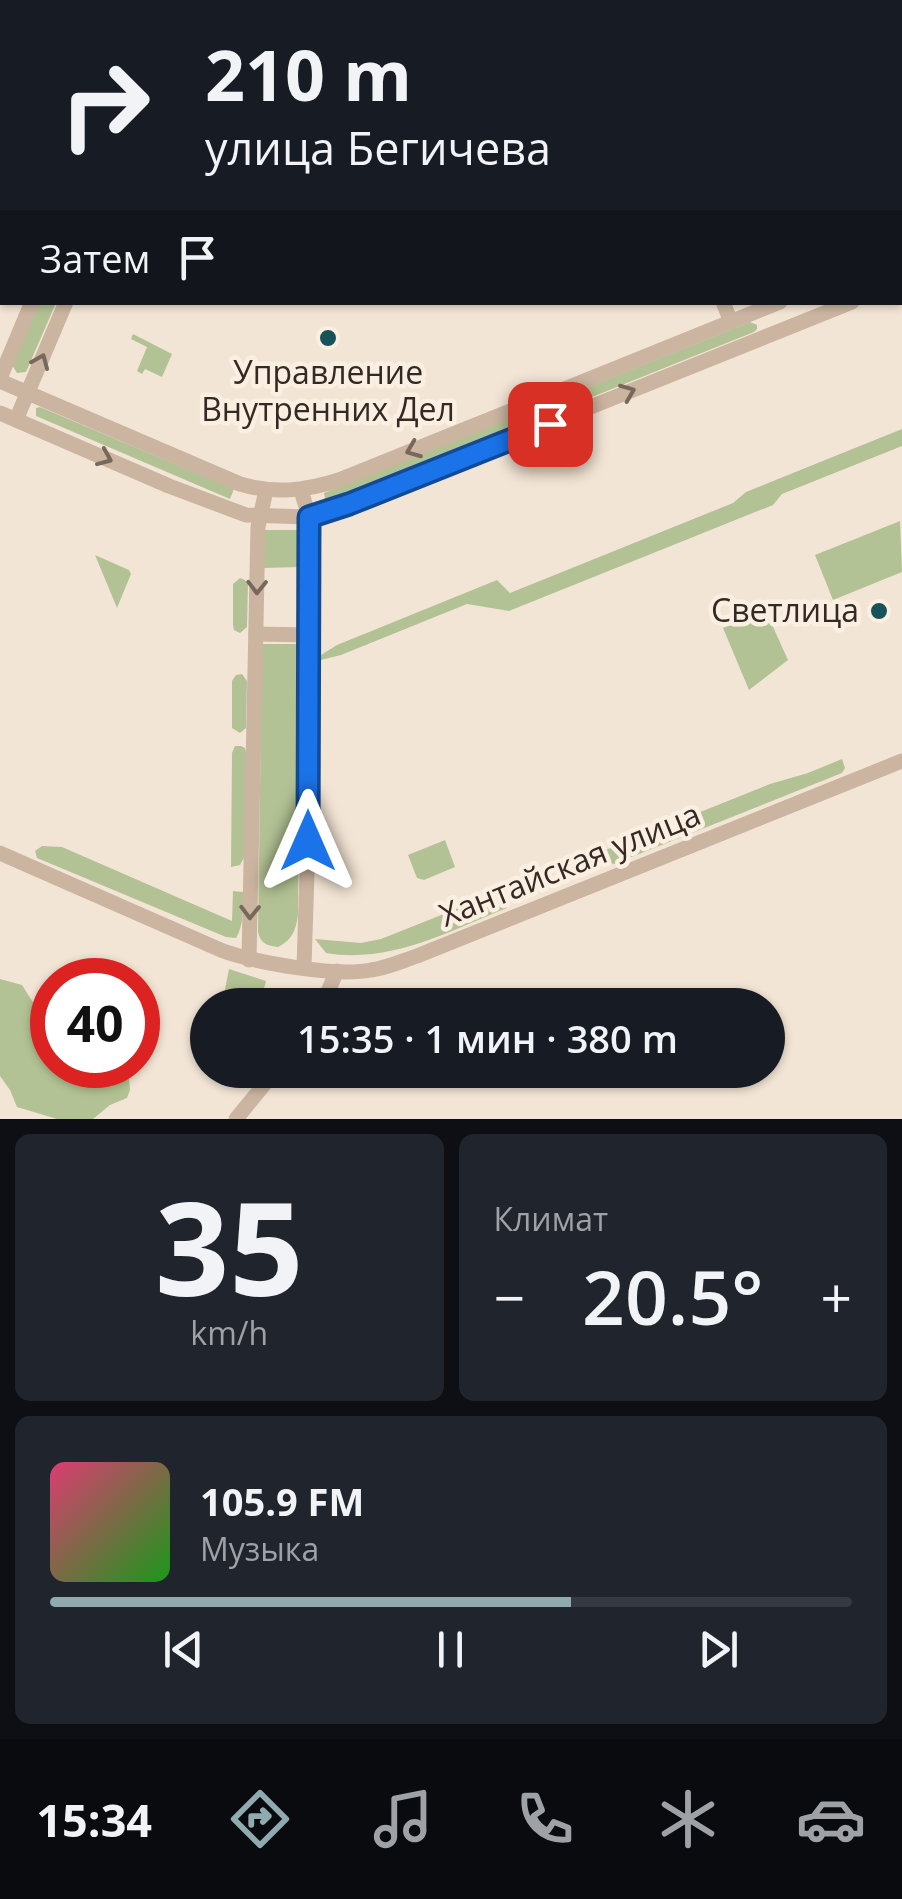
<!DOCTYPE html>
<html lang="ru">
<meta charset="utf-8">
<style>
body{margin:0;font-family:"Open Sans",sans-serif;background:#20242c;color:#f1f3f6;height:100vh;display:flex;flex-direction:column;font-size:38px;white-space:nowrap}
*{box-sizing:border-box;margin:0}
p{font-size:32px;color:#9ea1a6}
.icon{flex:none;width:55px;height:55px;fill:none;stroke:currentColor;stroke-width:2;stroke-linecap:round;stroke-linejoin:round}
.map{position:relative;height:1119px;overflow:hidden}
.side{display:flex;flex-direction:column;gap:15px;padding:15px;background:#0d0f14;flex:1}
.side>*{flex:none}
.hud{position:absolute;left:0px;top:0px;width:902px;height:305px;box-shadow:0 2px 8px #0004;background:#171b24;color:#f1f3f6;overflow:hidden}
.speed{position:absolute;left:30px;top:958px;display:flex;gap:20px;font-size:50px;font-weight:700;text-align:center}
.speed>*{display:grid;place-content:center;width:130px;height:130px;border-radius:50%;background:#171b24;box-shadow:0 2px 8px #0004;line-height:1}
.speed .limit{border:15px solid #d22;background:#fff;color:#111}
.pin{position:absolute;display:grid;place-items:center;width:85px;height:85px;color:#fff;margin:-42px;border-radius:20px;box-shadow:0 5px 15px #0006}
.me{position:absolute;width:110px;margin:-55px;rotate:0deg;stroke-linejoin:round;filter:drop-shadow(0 0 8px #0008)}
.turn{display:flex;align-items:center;gap:35px;height:210px;padding:0 40px;font-size:45px}
.turn .icon{width:130px;height:130px;stroke-width:2.5}
.turn b{display:block;font-size:70px;line-height:85px}
.then{display:flex;align-items:center;height:95px;padding:0 40px;background:#0003;gap:20px;font-size:38px}
.big{font-size:75px;font-weight:600;line-height:1.1}
.side .card{flex:1;display:flex;flex-direction:column;justify-content:center;gap:15px;min-width:0;padding:0 35px;border-radius:15px;background:#20242c}
.side .dial{align-items:center;gap:0}
.dial b{font-size:130px;line-height:1}
.song{display:flex;align-items:center;gap:30px}
.cover{width:120px;height:120px;border-radius:15px;background:linear-gradient(135deg,hsl(340 70% 55%),hsl(120 70% 35%))}
.played{height:10px;border-radius:5px;background:linear-gradient(90deg,#8fabaf 65%,#363941 65%)}
.keys{display:flex;justify-content:space-around;direction:ltr}
.heat{display:flex;justify-content:space-between;align-items:center;font-size:55px;direction:ltr}
.side .tiles{flex:1;display:grid;gap:15px;grid-template-columns:1fr 1fr}
.card:last-child{grid-column:span 2}
.trip{position:absolute;left:190px;top:988px;width:595px;height:100px;border-radius:50px;background:#171b24;box-shadow:0 2px 8px #0004;font-weight:600;line-height:100px;text-align:center}
.tab-bar{display:flex;height:160px;justify-content:space-around;align-items:center;background:#090b0e;color:#9ea1a6}
.tab-bar .icon{width:70px;height:70px}
.tab-bar .on{color:#8fabaf}
.tab-bar b{font-size:45px;color:#f1f3f6}
.map>svg:first-child{display:block}
</style>
<div class="map">
<svg width="902" height="1119" viewBox="0 0 902 1119">
<rect width="100%" height="100%" fill="#f3e5d5"/>
<!-- green -->
<g fill="#b3c294">
<path d="M39,303h17l-30,69 -9,1 -5,-8z"/>
<path d="M750,322l7,3v4l-3,3 -428,172 -2,-11z"/>
<path d="M133,334l39,20 -10,23 -17,-8 -3,5 -5,-3 10,-24 -16,-8z"/>
<path d="M40,407l194,82 -4,10 -194,-83v-8z"/>
<path d="M902,429v17l-120,48 -9,11 -264,106 -42,-7 -126,51 -20,5v-5l16,-10 160,-65 13,13 223,-90 13,-11z"/>
<path d="M900,521l2,51 -69,28 -18,-45z"/>
<path d="M263,530h39v37l-39,1z"/>
<path d="M95,555l34,15 2,4 -14,34z"/>
<path d="M240,578l5,2 3,4 -1,43 -7,6 -6,-3 -1,-5v-41z"/>
<path d="M764,607l24,53 -39,30 -26,-62z"/>
<path d="M262,644h39l-3,271c-2,15 -6,25 -20,32 -11,-1 -18,-4 -20,-15z"/>
<path d="M242,674l5,7 -1,47 -6,5 -8,-5v-47l4,-6z"/>
<path d="M235,746h6l4,2 1,5v101l-6,11 -9,2 1,-114z"/>
<path d="M842,759l3,9 -3,5 -228,91 -7,-2 -4,-11 167,-67 38,-11z"/>
<path d="M445,840l10,27 -31,13 -7,-2 -9,-23z"/>
<path d="M42,846l20,1 170,74 1,-30 10,1c0,16 1,33 -7,46l-10,-1 -189,-79 -2,-7z"/>
<path d="M504,890l3,18c-58,23 -116,56 -181,45l-11,-14 46,4 20,-4z"/>
<path d="M229,969l37,12 -6,22 -37,-3z"/>
<path d="M0,979l22,6 17,27h13v53h76l2,25 -3,8 -17,7 -17,14h-36l-40,-12 -7,-17 -10,-14z"/>
</g>
<g fill="none" stroke-linecap="round" stroke-linejoin="round">
<!-- minor -->
<g stroke="#cbb4a0" stroke-width="15">
<path d="M585,0l6,2"/>
<path d="M159,2l1,-2"/>
<path d="M194,2l1,-2"/>
<path d="M900,254l2,-1"/>
<path d="M900,283l2,-1"/>
<path d="M723,302l8,20"/>
<path d="M0,378l32,-76"/>
<path d="M0,381l240,103c34,10 65,7 99,-4l441,-178"/>
<path d="M0,413l169,73 77,29 63,2 40,-13 503,-202"/>
<path d="M16,420l50,-118"/>
<path d="M301,490l8,27 1,12 -2,312 -4,126"/>
<path d="M256,634l53,1"/>
<path d="M0,853l223,98c35,12 113,26 148,19 16,-2 31,-9 46,-14l485,-195"/>
<path d="M249,960l9,-433 8,-37"/>
<path d="M322,1005l15,-34"/>
<path d="M236,1119l40,-49"/>
</g>
</g>
<!-- one-way arrows -->
<defs><path id="oneway-chevron" d="M-2-3.5L2.5 0L-2 3.5" fill="none" stroke-width="1.6" stroke-linecap="round" stroke-linejoin="round" transform="scale(2.5)"/></defs>
<g stroke="#78685c">
<use href="#oneway-chevron" transform="translate(41 361) rotate(-67)"/>
<use href="#oneway-chevron" transform="translate(628 392) rotate(-22)"/>
<use href="#oneway-chevron" transform="translate(413 450) rotate(158)"/>
<use href="#oneway-chevron" transform="translate(105 458) rotate(23)"/>
<use href="#oneway-chevron" transform="translate(257 587) rotate(91)"/>
<use href="#oneway-chevron" transform="translate(250 912) rotate(91)"/>
</g>
<g fill="none" stroke-linecap="round" stroke-linejoin="round">
<!-- route casing -->
<g stroke="#114b97" stroke-width="25">
<path id="route" d="M308,841l1,-324 40,-13 201,-80"/>
</g>
<!-- route -->
<use href="#route" stroke="#1a73e8" stroke-width="18"/>
</g>
<!-- markers -->
<g fill="#175459" stroke="#faefe1" stroke-width="4">
<circle cx="328" cy="338" r="10"/>
<circle cx="879" cy="611" r="10"/>
</g>
<g text-anchor="middle" stroke-width="9" stroke-linejoin="round" paint-order="stroke">
<!-- poi labels -->
<g font-size="32" fill="#342924" stroke="#faefe1">
<text x="328" y="384">Управление<tspan x="328" dy="37">Внутренних Дел</tspan></text>
<text x="859" y="622" text-anchor="end">Светлица</text>
</g>
<!-- street labels -->
<g font-size="32" fill="#342924" stroke="#faefe1">
<text transform="translate(570 865) rotate(-22)" y="11">Хантайская улица</text>
</g>
</g>
</svg>
<div class="speed"><div class="limit">40</div></div>
<div class="pin" style="left:550px;top:424px;background:#d93025"><svg class="icon" aria-label="arrive" viewBox="0 0 24 24"><path d="M6 21V4h12l-3 4 3 4H6"/></svg></div>
<svg class="me" style="left:308px;top:841px" viewBox="-20 -20 40 40"><path d="M0-17L14 15 0 8-14 15z" fill="#1a73e8" stroke="#fff" stroke-width="4"/></svg>
<div class="trip">15:35 · 1 мин · 380 m</div>
<div class="hud">
<div class="turn"><svg class="icon" aria-label="right" viewBox="0 0 24 24"><path d="M7 20v-9h11M14 6l5 5-5 5"/></svg><div><b>210 m</b>улица Бегичева</div></div>
<div class="then">Затем<svg class="icon" aria-label="arrive" viewBox="0 0 24 24"><path d="M6 21V4h12l-3 4 3 4H6"/></svg></div>
</div>
</div>
<section class="side">
<div class="tiles">
<div class="card dial"><b>35</b><p>km/h</p></div>
<div class="card"><p>Климат</p>
<div class="heat"><a>−</a><b class="big">20.5°</b><a>+</a></div>
</div>
<div class="card">
<div class="song"><i class="cover"></i><div><b>105.9 FM</b><p>Музыка</p></div></div>
<div class="played"></div>
<div class="keys"><svg class="icon" aria-label="previous" viewBox="0 0 24 24"><path d="M18 5L8 12l10 7zM5 5v14"/></svg><svg class="icon" aria-label="pause" viewBox="0 0 24 24"><path d="M8 5v14M16 5v14"/></svg><svg class="icon" aria-label="next" viewBox="0 0 24 24"><path d="M6 5l10 7-10 7zM19 5v14"/></svg></div>
</div>
</div>
</section>
<nav class="tab-bar">
<b>15:34</b>
<svg class="icon on" aria-label="directions" viewBox="0 0 24 24"><path d="M12 3l9 9-9 9-9-9zM9 14v-3h6M13 9l2 2-2 2"/></svg>
<svg class="icon" aria-label="music" viewBox="0 0 24 24"><path d="M9 18V5l10-2v13"/><circle cx="6" cy="18" r="3"/><circle cx="16" cy="16" r="3"/></svg>
<svg class="icon" aria-label="phone" viewBox="0 0 24 24"><path d="M5 4h4l2 5-3 2q2 4 5 5l2-3 5 2v4C11 20 4 13 5 4z"/></svg>
<svg class="icon" aria-label="climate" viewBox="0 0 24 24"><path d="M12 3v18M4 7l16 10M4 17L20 7"/></svg>
<svg class="icon" aria-label="car" viewBox="0 0 24 24"><path d="M5 17H2v-5l4-1 3-4h7l3 4 3 1v5h-3M9 17h6M6 11h13"/><circle cx="7" cy="17" r="2"/><circle cx="17" cy="17" r="2"/></svg>
</nav>
